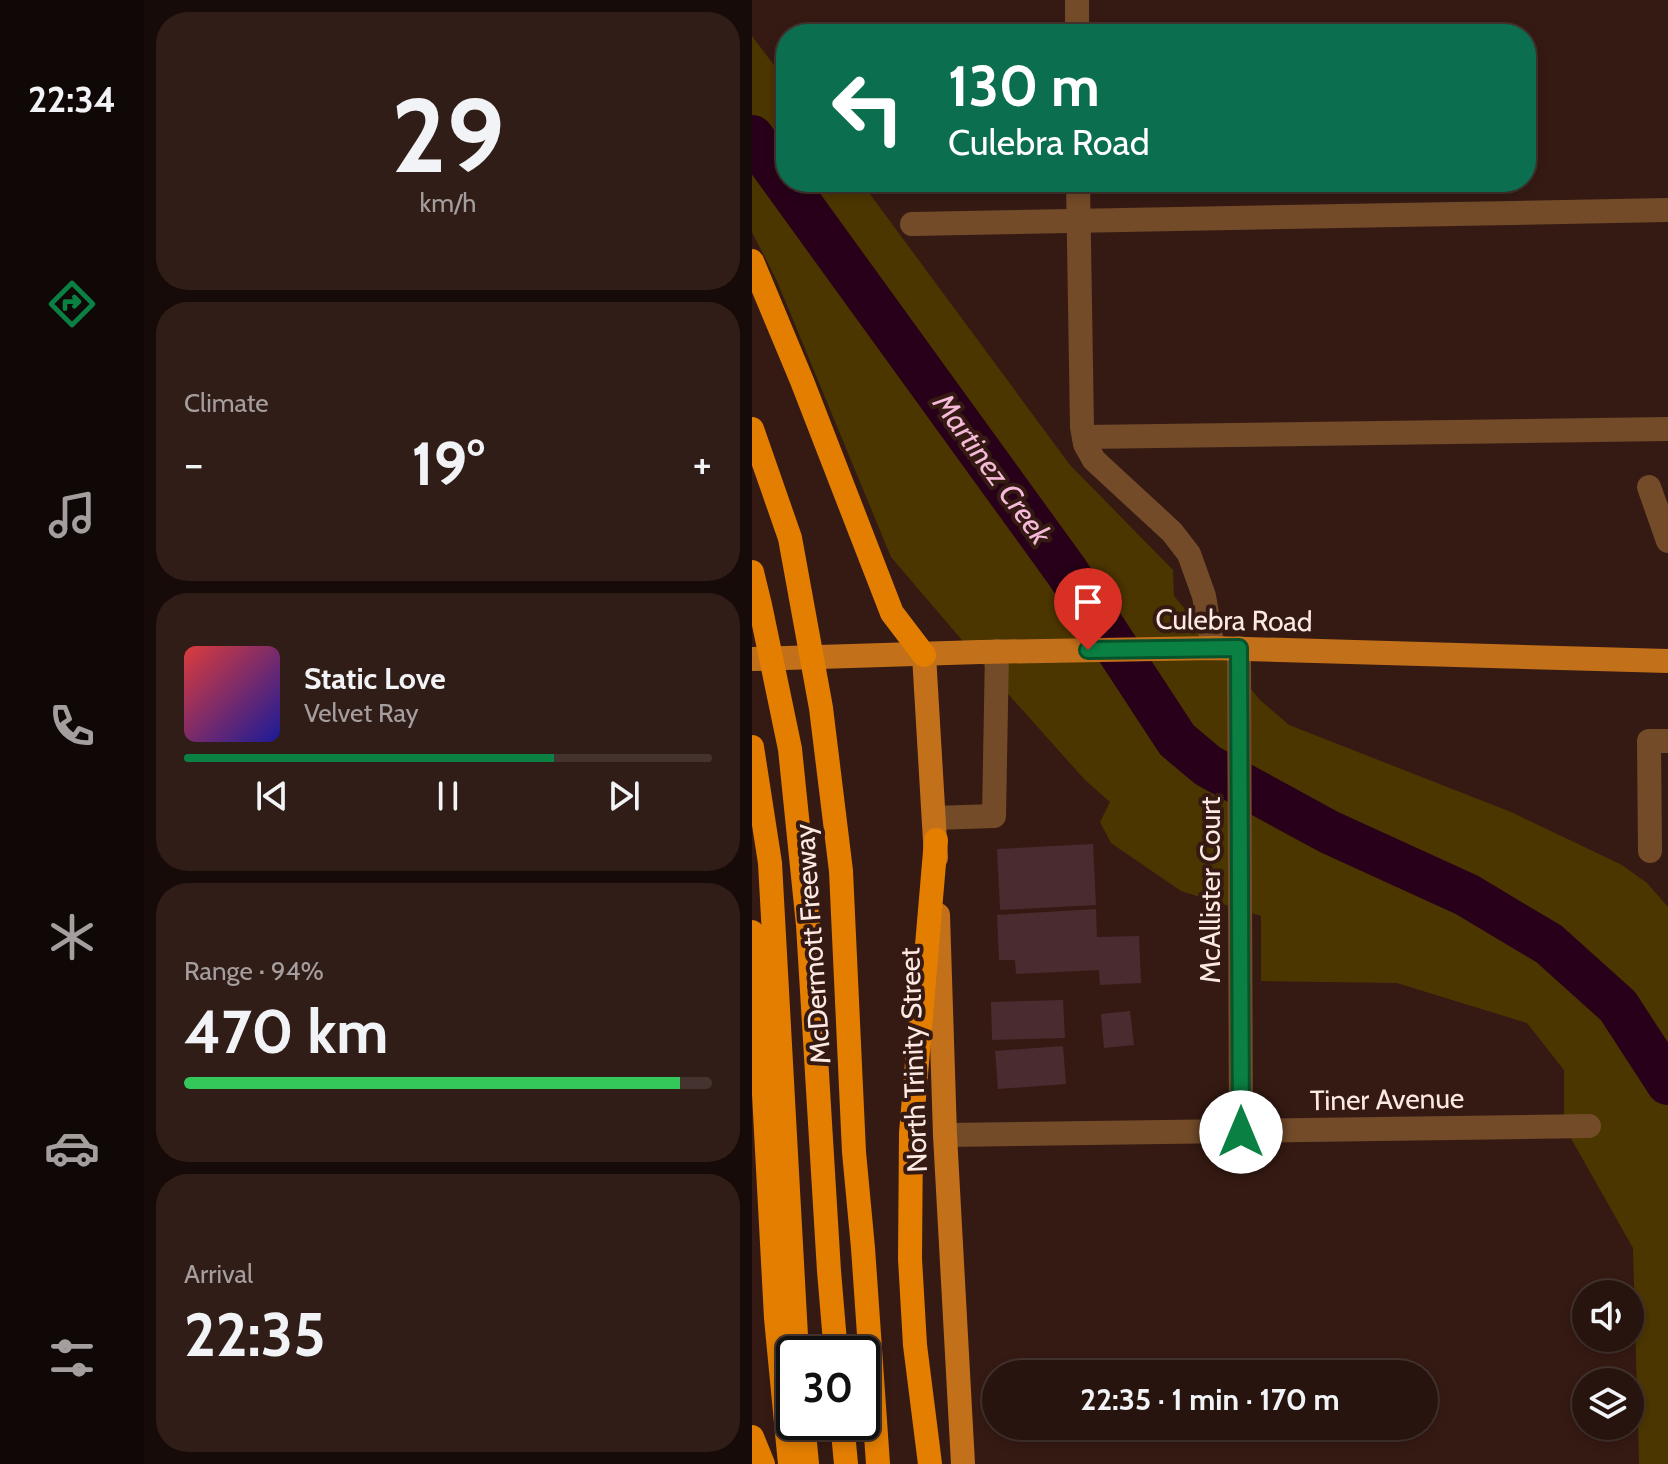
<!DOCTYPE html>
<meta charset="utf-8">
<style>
body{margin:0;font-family:Cabin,sans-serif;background:#301d17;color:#f1f3f6;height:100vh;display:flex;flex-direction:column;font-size:30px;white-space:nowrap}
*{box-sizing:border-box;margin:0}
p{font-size:26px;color:#a59e9e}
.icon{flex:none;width:44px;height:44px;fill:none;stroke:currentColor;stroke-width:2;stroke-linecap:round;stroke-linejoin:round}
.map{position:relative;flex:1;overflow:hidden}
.side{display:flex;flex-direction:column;gap:12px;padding:12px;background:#160b08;width:608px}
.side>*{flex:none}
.top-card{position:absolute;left:24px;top:24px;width:760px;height:168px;border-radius:32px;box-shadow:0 4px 12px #0003,0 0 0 2px #44332e;background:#0b6e4f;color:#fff;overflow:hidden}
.controls{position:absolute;left:820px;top:1280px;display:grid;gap:16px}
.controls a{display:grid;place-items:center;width:72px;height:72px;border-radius:50%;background:#28140e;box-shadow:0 4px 12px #0003,0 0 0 2px #44332e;font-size:40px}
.speed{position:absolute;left:24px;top:1336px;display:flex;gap:16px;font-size:40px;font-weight:700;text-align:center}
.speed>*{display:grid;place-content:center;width:104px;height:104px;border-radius:50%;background:#28140e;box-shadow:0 4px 12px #0003,0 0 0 2px #44332e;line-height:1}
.speed .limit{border:4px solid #111;border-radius:12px;background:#fff;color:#111}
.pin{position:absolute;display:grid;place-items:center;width:68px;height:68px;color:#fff;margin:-82px -34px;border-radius:50% 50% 50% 0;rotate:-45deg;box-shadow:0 0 8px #0007}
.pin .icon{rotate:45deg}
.me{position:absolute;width:88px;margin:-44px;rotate:0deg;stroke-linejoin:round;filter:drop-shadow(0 0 6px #0008)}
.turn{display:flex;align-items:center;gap:28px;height:168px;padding:0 40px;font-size:36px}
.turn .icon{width:104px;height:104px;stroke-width:2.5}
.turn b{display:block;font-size:56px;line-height:68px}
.big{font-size:60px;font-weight:700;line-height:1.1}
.side .card{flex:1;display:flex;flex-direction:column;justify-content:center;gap:12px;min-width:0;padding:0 28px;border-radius:32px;background:#301d17}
.side .dial{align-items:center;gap:0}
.dial b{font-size:104px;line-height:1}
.song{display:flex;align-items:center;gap:24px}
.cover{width:96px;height:96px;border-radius:12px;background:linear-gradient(135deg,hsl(0 70% 55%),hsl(240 70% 35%))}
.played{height:8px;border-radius:4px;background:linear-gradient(90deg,#0b8043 70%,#44332e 70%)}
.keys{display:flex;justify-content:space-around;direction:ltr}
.heat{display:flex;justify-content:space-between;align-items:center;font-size:44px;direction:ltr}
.charge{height:12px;border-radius:6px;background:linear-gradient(90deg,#34c759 94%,#44332e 0)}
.trip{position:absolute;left:230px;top:1360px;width:456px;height:80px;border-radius:40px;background:#28140e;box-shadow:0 4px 12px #0003,0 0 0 2px #44332e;font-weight:700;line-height:80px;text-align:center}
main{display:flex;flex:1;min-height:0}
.tabs{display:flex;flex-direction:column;width:144px;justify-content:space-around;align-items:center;background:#100806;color:#a59e9e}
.tabs .icon{width:56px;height:56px}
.tabs .selected{color:#0b8043}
.tabs b{font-size:36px;color:#f1f3f6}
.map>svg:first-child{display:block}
</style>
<main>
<nav class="tabs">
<b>22:34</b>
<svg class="icon selected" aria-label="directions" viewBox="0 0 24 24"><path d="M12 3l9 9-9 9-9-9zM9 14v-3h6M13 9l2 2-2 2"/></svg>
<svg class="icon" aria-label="music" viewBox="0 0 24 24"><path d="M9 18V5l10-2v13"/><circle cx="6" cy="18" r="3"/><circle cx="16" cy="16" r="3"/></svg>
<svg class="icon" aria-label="phone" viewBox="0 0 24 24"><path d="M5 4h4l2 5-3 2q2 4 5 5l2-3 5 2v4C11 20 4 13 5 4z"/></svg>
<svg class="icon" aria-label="climate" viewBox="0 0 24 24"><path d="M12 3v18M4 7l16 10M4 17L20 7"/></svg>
<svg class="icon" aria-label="car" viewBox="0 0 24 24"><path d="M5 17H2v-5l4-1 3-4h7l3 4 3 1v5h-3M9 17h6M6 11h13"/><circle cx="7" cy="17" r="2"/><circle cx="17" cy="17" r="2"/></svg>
<svg class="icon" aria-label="filters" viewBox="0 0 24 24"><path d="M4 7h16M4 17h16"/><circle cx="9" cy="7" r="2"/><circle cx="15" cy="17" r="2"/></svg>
</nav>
<section class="side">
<div class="card dial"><b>29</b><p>km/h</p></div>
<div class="card"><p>Climate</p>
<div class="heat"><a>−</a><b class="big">19°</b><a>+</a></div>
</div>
<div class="card">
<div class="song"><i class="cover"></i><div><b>Static Love</b><p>Velvet Ray</p></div></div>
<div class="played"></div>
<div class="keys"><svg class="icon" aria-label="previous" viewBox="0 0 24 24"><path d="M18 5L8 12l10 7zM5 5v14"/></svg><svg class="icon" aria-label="pause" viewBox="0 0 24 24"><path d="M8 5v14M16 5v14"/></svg><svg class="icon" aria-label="next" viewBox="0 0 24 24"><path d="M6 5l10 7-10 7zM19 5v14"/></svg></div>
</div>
<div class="card"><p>Range · 94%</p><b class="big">470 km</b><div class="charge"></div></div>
<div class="card"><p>Arrival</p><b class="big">22:35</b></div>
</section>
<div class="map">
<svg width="916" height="1464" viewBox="0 0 916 1464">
<rect width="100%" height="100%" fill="#351a13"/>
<!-- grass -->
<path fill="#4c3600" d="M0,36l34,45v101h75l209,283 103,105 1,26 86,104 29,25 222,87 111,53 25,18 21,24v557h-29l-6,-216 -69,-122v-56l-37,-47 -130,-40 -136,-2v-65l-80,-25 -70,-48 -11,-21 10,-20 -25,-22 -76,-85 -118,-138 -114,-276 -25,-49z"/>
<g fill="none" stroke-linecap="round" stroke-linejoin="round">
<!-- river -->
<path stroke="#280019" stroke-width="44" d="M0,137l315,435 110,168 31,26 121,66 138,63 82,49 69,62 50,77"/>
</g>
<!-- building -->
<g fill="#4a2b30">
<path d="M341,844l3,61 -96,5 -3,-61z"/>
<path d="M344,909l1,28 42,-1 2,47 -41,2 -1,-15 -83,4 -1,-14h-16l-2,-45z"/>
<path d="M311,1000l2,38 -73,2 -1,-38z"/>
<path d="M378,1011l4,34 -30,3 -3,-34z"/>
<path d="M311,1046l3,38 -68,5 -3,-38z"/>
</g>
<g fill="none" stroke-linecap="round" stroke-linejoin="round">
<!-- minor -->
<g stroke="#734b29" stroke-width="24">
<path d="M325,0v34"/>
<path d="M326,182l4,245 3,17 9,16 78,72 17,22 15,42 9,52"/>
<path d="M160,224l756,-14"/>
<path d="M332,437l584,-8"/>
<path d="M897,487l19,54"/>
<path d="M487,648l2,484"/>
<path d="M182,818l60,-2 3,-165"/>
<path d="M898,851l-1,-110h19"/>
<path d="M193,1135l644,-9"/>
</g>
<!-- major -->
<g stroke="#c3701a" stroke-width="24">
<path d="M172,655l12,203"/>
<path d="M0,659l228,-7 233,-4 455,13"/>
<path d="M186,915l7,220 18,329"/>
</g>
<!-- highway -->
<g stroke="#e37e00" stroke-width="24">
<path d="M0,261l50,120 90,232 32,42"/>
<path d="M0,429l38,109 31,170 20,163 13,281 9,96 15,216"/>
<path d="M0,572l8,33 30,144 18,176 21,346 7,83"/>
<path d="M0,747l18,116 27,491"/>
<path d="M0,932l7,69 17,317 14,146"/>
<path d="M51,1422l4,42"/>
<path d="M90,1422l4,42"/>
<path d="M0,1437l11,27"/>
<path d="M178,1464l-15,-119 -5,-86 1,-126 25,-293"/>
</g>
</g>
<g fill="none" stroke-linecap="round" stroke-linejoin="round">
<!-- route casing -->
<g stroke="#07532c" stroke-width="20">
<path id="route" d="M336,650l151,-2 2,484"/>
</g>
<!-- route -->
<use href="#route" stroke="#0b8043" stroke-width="14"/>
</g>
<g text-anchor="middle" stroke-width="8" stroke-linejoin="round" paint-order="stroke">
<!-- street labels -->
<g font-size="28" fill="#fde9e3" stroke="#351a13">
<text transform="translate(482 620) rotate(1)" y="10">Culebra Road</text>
<text transform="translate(458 890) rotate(-90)" y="10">McAllister Court</text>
<text transform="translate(60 944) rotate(-94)" y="10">McDermott Freeway</text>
<text transform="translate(161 1060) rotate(-92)" y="10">North Trinity Street</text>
<text transform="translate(635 1099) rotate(-1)" y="10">Tiner Avenue</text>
</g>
<!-- water labels -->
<g font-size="30" font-style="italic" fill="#f5b9d9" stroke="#351a13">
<text transform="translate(240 469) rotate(54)" y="10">Martinez Creek</text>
</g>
</g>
</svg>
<div class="controls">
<a><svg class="icon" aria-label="sound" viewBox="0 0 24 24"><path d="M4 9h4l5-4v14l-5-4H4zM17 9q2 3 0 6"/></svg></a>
<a><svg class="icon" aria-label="layers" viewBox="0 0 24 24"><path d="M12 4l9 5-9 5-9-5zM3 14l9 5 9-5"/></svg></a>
</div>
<div class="speed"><div class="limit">30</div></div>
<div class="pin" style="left:336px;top:650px;background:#d93025"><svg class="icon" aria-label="arrive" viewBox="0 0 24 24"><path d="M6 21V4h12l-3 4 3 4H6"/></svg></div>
<svg class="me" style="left:489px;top:1132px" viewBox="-20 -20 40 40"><circle r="19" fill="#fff"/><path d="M0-13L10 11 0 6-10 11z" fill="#0b8043"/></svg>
<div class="trip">22:35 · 1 min · 170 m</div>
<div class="top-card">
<div class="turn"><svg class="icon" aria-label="left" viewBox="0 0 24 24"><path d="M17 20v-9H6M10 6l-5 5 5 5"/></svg><div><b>130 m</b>Culebra Road</div></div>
</div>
</div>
</main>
